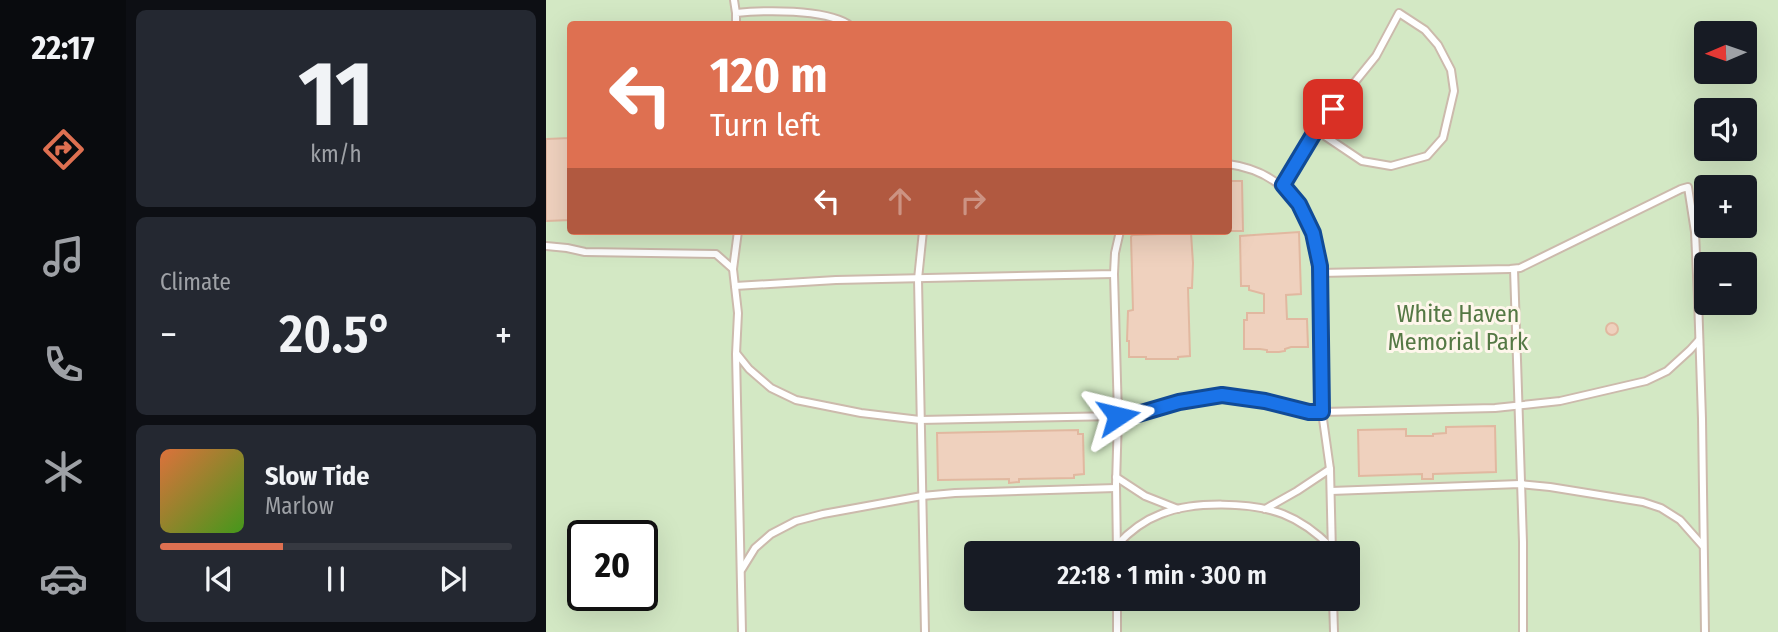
<!DOCTYPE html>
<meta charset="utf-8">
<style>
body{margin:0;font-family:"Fira Sans Condensed",sans-serif;background:#242831;color:#f1f3f6;height:100vh;display:flex;flex-direction:column;font-size:26px;white-space:nowrap}
*{box-sizing:border-box;margin:0}
p{font-size:23px;color:#9ea1a6}
.icon{flex:none;width:38px;height:38px;fill:none;stroke:currentColor;stroke-width:2;stroke-linecap:round;stroke-linejoin:round}
.map{position:relative;flex:1;overflow:hidden}
.sheet{display:flex;flex-direction:column;gap:10px;padding:10px;background:#0d0f14;width:420px}
.sheet>*{flex:none}
.guide{position:absolute;left:21px;top:21px;width:665px;height:214px;border-radius:7px;box-shadow:0 7px 28px #0002;background:#de7051;color:#fff;overflow:hidden}
.needle{width:46px;rotate:268deg}
.fabs{position:absolute;left:1148px;top:21px;display:grid;gap:14px}
.fabs a{display:grid;place-items:center;width:63px;height:63px;border-radius:7px;background:#171b24;box-shadow:0 7px 28px #0002;font-size:35px}
.speed{position:absolute;left:21px;top:520px;display:flex;gap:14px;font-size:35px;font-weight:700;text-align:center}
.speed>*{display:grid;place-content:center;width:91px;height:91px;border-radius:50%;background:#171b24;box-shadow:0 7px 28px #0002;line-height:1}
.speed .limit{border:4px solid #111;border-radius:10px;background:#fff;color:#111}
.pin{position:absolute;display:grid;place-items:center;width:60px;height:60px;color:#fff;margin:-30px;border-radius:14px;box-shadow:0 4px 10px #0006}
.me{position:absolute;width:77px;margin:-38px;rotate:80deg;stroke-linejoin:round;filter:drop-shadow(0 0 5px #0008)}
.turn{display:flex;align-items:center;gap:24px;height:147px;padding:0 28px;font-size:32px}
.turn .icon{width:91px;height:91px;stroke-width:2.5}
.turn b{display:block;font-size:49px;line-height:60px}
.lanes{display:flex;align-items:center;height:66px;padding:0 28px;background:#0003;justify-content:center;gap:35px;direction:ltr}
.lanes .off{opacity:.35}
.big{font-size:52px;font-weight:600;line-height:1.1}
.sheet .widget{flex:1;display:flex;flex-direction:column;justify-content:center;gap:10px;min-width:0;padding:0 24px;border-radius:10px;background:#242831}
.sheet .dial{align-items:center;gap:0}
.dial b{font-size:91px;line-height:1}
.song{display:flex;align-items:center;gap:21px}
.cover{width:84px;height:84px;border-radius:10px;background:linear-gradient(135deg,hsl(20 70% 55%),hsl(100 70% 35%))}
.played{height:7px;border-radius:4px;background:linear-gradient(90deg,#de7051 35%,#363941 35%)}
.keys{display:flex;justify-content:space-around;direction:ltr}
.heat{display:flex;justify-content:space-between;align-items:center;font-size:38px;direction:ltr}
.trip{position:absolute;left:418px;top:541px;width:396px;height:70px;border-radius:7px;background:#171b24;box-shadow:0 7px 28px #0002;font-weight:600;line-height:70px;text-align:center}
main{display:flex;flex:1;min-height:0}
.tab-bar{display:flex;flex-direction:column;width:126px;justify-content:space-around;align-items:center;background:#090b0e;color:#9ea1a6}
.tab-bar .icon{width:49px;height:49px}
.tab-bar .on{color:#de7051}
.tab-bar b{font-size:32px;color:#f1f3f6}
.map>svg:first-child{display:block}
</style>
<main>
<nav class="tab-bar">
<b>22:17</b>
<svg class="icon on" aria-label="directions" viewBox="0 0 24 24"><path d="M12 3l9 9-9 9-9-9zM9 14v-3h6M13 9l2 2-2 2"/></svg>
<svg class="icon" aria-label="music" viewBox="0 0 24 24"><path d="M9 18V5l10-2v13"/><circle cx="6" cy="18" r="3"/><circle cx="16" cy="16" r="3"/></svg>
<svg class="icon" aria-label="phone" viewBox="0 0 24 24"><path d="M5 4h4l2 5-3 2q2 4 5 5l2-3 5 2v4C11 20 4 13 5 4z"/></svg>
<svg class="icon" aria-label="climate" viewBox="0 0 24 24"><path d="M12 3v18M4 7l16 10M4 17L20 7"/></svg>
<svg class="icon" aria-label="car" viewBox="0 0 24 24"><path d="M5 17H2v-5l4-1 3-4h7l3 4 3 1v5h-3M9 17h6M6 11h13"/><circle cx="7" cy="17" r="2"/><circle cx="17" cy="17" r="2"/></svg>
</nav>
<section class="sheet">
<div class="widget dial"><b>11</b><p>km/h</p></div>
<div class="widget"><p>Climate</p>
<div class="heat"><a>−</a><b class="big">20.5°</b><a>+</a></div>
</div>
<div class="widget">
<div class="song"><i class="cover"></i><div><b>Slow Tide</b><p>Marlow</p></div></div>
<div class="played"></div>
<div class="keys"><svg class="icon" aria-label="previous" viewBox="0 0 24 24"><path d="M18 5L8 12l10 7zM5 5v14"/></svg><svg class="icon" aria-label="pause" viewBox="0 0 24 24"><path d="M8 5v14M16 5v14"/></svg><svg class="icon" aria-label="next" viewBox="0 0 24 24"><path d="M6 5l10 7-10 7zM19 5v14"/></svg></div>
</div>
</section>
<div class="map">
<svg width="1232" height="632" viewBox="0 0 1232 632">
<rect width="100%" height="100%" fill="#fbf2e5"/>
<!-- green -->
<path fill="#d3e8c4" fill-rule="evenodd" d="M0,0h1232v632h-1232zM24,24h658v207h-658zM1160,33h39v39h-39zM1160,110h39v39h-39zM1160,187h39v39h-39zM1160,264h39v39h-39zM37,536h59v59h-59zM430,553h372v45h-372z"/>
<!-- building -->
<g fill="#efd1be" stroke="#e1b8a0" stroke-width="2">
<path d="M24,138v82l-24,1v-82z"/>
<path d="M682,181h14l1,50h-15z"/>
<path d="M753,232l2,62 -15,1 1,24h20l1,28h-17l-6,2v2l-6,1h-12v-2l-7,-1h-16v-29h3v-7h17v-19l-15,-4v-4h-8l-1,-50z"/>
<path d="M645,233l2,30 -1,25h-4l2,68 -12,1v2h-32v-2h-17v-16h-2l1,-30 5,-1 -2,-73 1,-2z"/>
<circle cx="1066" cy="329" r="6"/>
<path d="M949,426l1,46 -63,2v5h-11v-5l-63,2 -1,-46 48,-1v7h27v-2l13,-1v-6z"/>
<path d="M532,430v4h5l1,40 -10,1v3l-55,1v3l-10,1v-4l-71,1 -1,-47z"/>
</g>
<g fill="none" stroke-linecap="round" stroke-linejoin="round">
<!-- service casing -->
<g stroke="#ccbaac" stroke-width="10">
<g id="service">
<path d="M188,0l2,13"/>
<path d="M190,24v-11c29,-3 87,-4 112,11"/>
<path d="M682,164c60,8 87,53 92,109l190,-4 10,-1 161,-79 7,-2 7,45 3,65 4,122 3,213"/>
<path d="M737,185l33,-55 60,-74 23,-43 26,17 13,15 13,25 3,21 -11,47 -16,18 -36,10 -29,-5 -46,-31"/>
<path d="M377,231l-5,48 7,353"/>
<path d="M0,246l21,2 18,4 131,2 17,15 5,44 -2,41 6,278"/>
<path d="M187,269l5,-38"/>
<path d="M968,269l9,273v90"/>
<path d="M774,273l2,139 173,-4 65,-7 86,-20 21,-10 23,-21 9,-10"/>
<path d="M189,286l101,-6 278,-6 1,-21 5,-22"/>
<path d="M191,354l12,15 22,19 25,12 65,13 59,7 198,-4 -4,-142"/>
<path d="M570,477l29,19 33,13"/>
<path d="M785,491l189,-7 30,3 93,15 18,6 19,12 23,26"/>
<path d="M719,509l32,-18 33,-22"/>
<path d="M571,545c12,-13 28,-25 44,-31 32,-13 90,-12 122,0 18,7 36,21 49,34"/>
<path d="M571,553l-1,-69 2,-68c35,-3 67,-19 102,-21 7,0 15,2 22,3 26,3 54,14 80,14l8,57 2,84"/>
<path d="M196,569l13,-21 16,-14 25,-13 27,-7 99,-18 33,-3 161,-5"/>
<path d="M571,598v34"/>
<path d="M787,598l1,34"/>
</g>
</g>
<!-- service -->
<use href="#service" stroke="#fff" stroke-width="6"/>
</g>
<g fill="none" stroke-linecap="round" stroke-linejoin="round">
<!-- route casing -->
<g stroke="#114b97" stroke-width="18">
<path id="route" d="M572,416l20,-2 41,-12 43,-7 43,6 44,11h13l-2,-146 -7,-33 -14,-29 -16,-19 33,-55 17,-21"/>
</g>
<!-- route -->
<use href="#route" stroke="#1a73e8" stroke-width="12"/>
</g>
<g text-anchor="middle" stroke-width="6" stroke-linejoin="round" paint-order="stroke">
<!-- park labels -->
<g font-size="24" fill="#547844" stroke="#fef6eb">
<text x="912" y="322">White Haven<tspan x="912" dy="28">Memorial Park</tspan></text>
</g>
</g>
</svg>
<div class="fabs">
<a><svg class="needle" viewBox="-14 -14 28 28"><path d="M0-13l5 13h-10z" fill="#e53935"/><path d="M0 13l5-13h-10z" fill="#9ea1a6"/></svg></a>
<a><svg class="icon" aria-label="sound" viewBox="0 0 24 24"><path d="M4 9h4l5-4v14l-5-4H4zM17 9q2 3 0 6"/></svg></a>
<a>+</a>
<a>−</a>
</div>
<div class="speed"><div class="limit">20</div></div>
<div class="pin" style="left:787px;top:109px;background:#d93025"><svg class="icon" aria-label="arrive" viewBox="0 0 24 24"><path d="M6 21V4h12l-3 4 3 4H6"/></svg></div>
<svg class="me" style="left:572px;top:416px" viewBox="-20 -20 40 40"><path d="M0-17L14 15 0 8-14 15z" fill="#1a73e8" stroke="#fff" stroke-width="4"/></svg>
<div class="trip">22:18 · 1 min · 300 m</div>
<div class="guide">
<div class="turn"><svg class="icon" aria-label="left" viewBox="0 0 24 24"><path d="M17 20v-9H6M10 6l-5 5 5 5"/></svg><div><b>120 m</b>Turn left</div></div>
<div class="lanes"><svg class="icon" aria-label="left" viewBox="0 0 24 24"><path d="M17 20v-9H6M10 6l-5 5 5 5"/></svg><svg class="icon off" aria-label="ahead" viewBox="0 0 24 24"><path d="M12 20V5M6 11l6-6 6 6"/></svg><svg class="icon off" aria-label="right" viewBox="0 0 24 24"><path d="M7 20v-9h11M14 6l5 5-5 5"/></svg></div>
</div>
</div>
</main>
